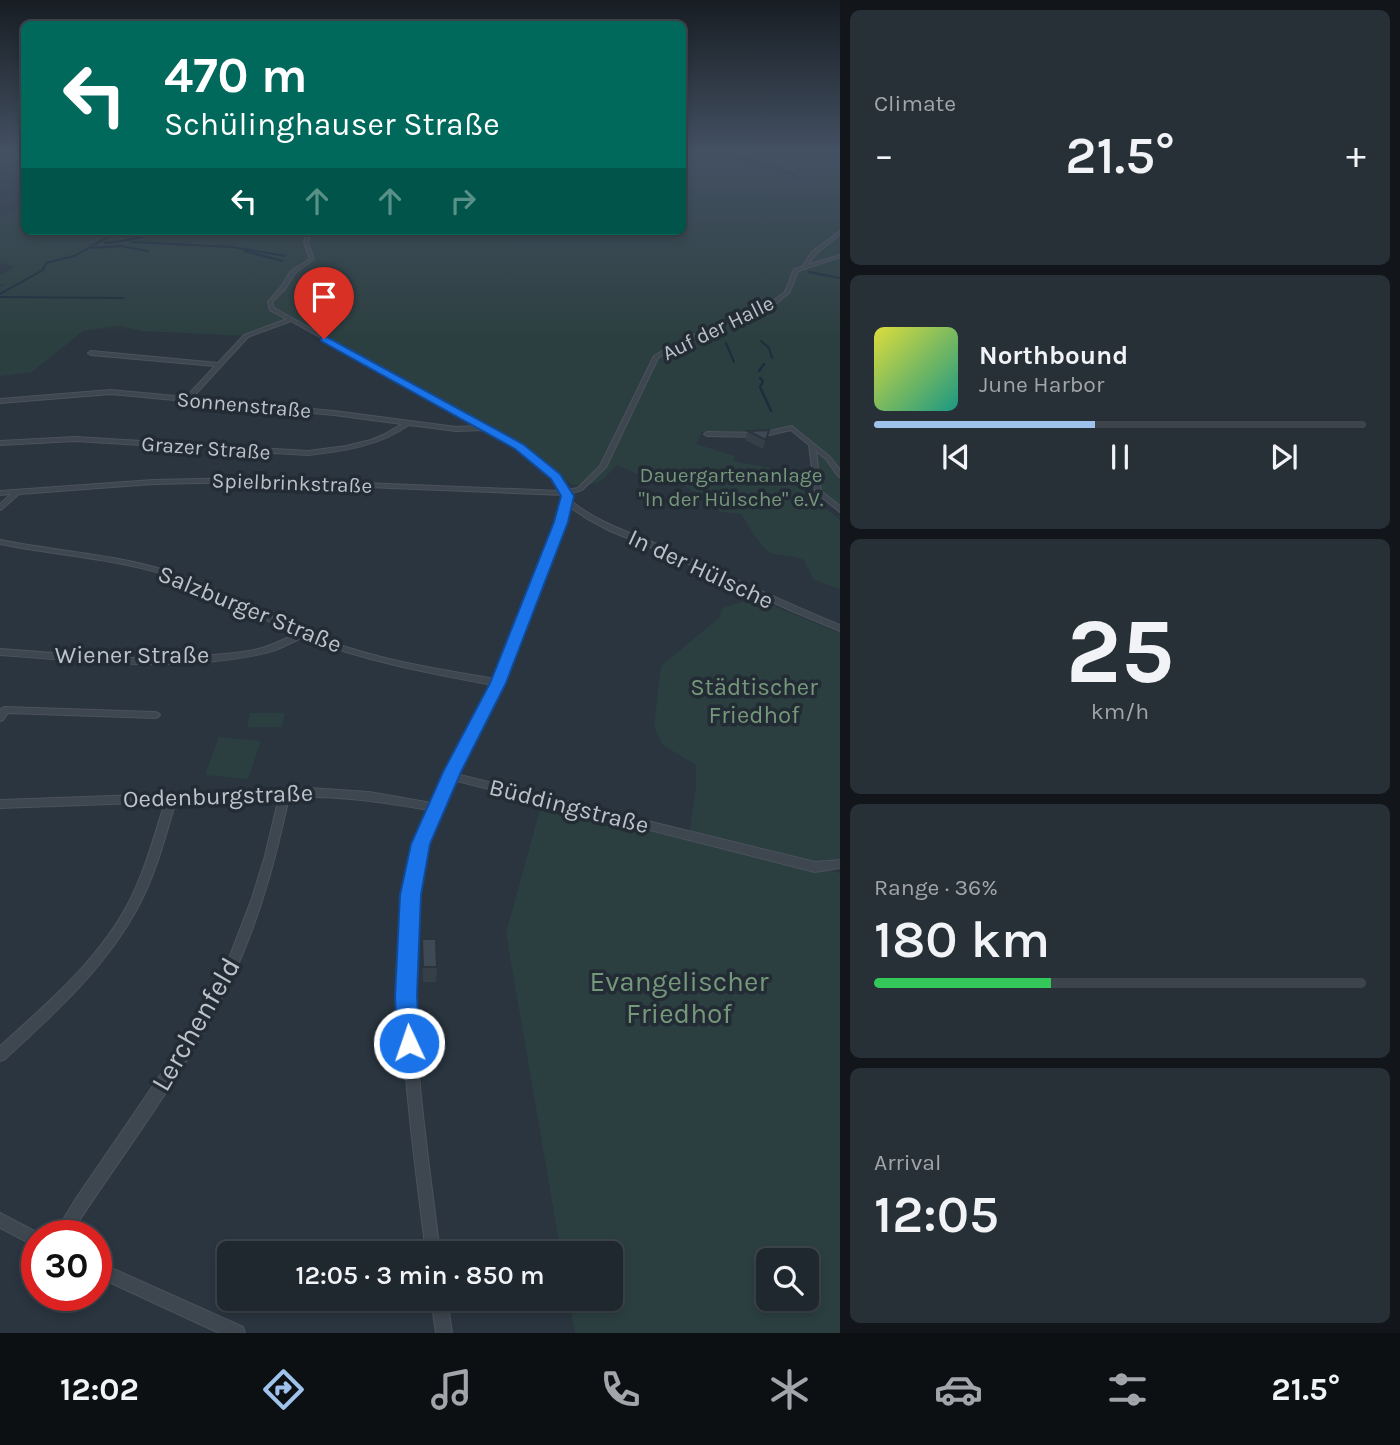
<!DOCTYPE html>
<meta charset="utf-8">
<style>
body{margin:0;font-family:Karla,sans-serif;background:#283037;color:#f1f3f6;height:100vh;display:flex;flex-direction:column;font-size:26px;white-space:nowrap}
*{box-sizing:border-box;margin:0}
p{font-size:23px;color:#a2a6aa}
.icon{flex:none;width:38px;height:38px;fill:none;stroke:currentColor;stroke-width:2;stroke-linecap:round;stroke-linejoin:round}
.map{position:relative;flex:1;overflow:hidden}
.sheet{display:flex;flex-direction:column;gap:10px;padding:10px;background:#12161a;width:560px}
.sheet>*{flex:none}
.guide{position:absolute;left:21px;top:21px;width:665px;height:214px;border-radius:10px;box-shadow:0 4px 10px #0003,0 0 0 2px #3d444b;background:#00695c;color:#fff;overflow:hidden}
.tools{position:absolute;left:756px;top:1248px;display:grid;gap:14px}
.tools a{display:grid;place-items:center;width:63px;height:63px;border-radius:10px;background:#20282f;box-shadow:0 4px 10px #0003,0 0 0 2px #3d444b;font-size:35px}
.speed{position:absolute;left:21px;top:1220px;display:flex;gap:14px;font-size:35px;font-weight:700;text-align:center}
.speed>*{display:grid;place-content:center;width:91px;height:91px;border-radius:50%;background:#20282f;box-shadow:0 4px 10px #0003,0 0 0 2px #3d444b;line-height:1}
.speed .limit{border:10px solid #d22;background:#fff;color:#111}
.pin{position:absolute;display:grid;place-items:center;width:60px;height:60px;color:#fff;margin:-72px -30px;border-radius:50% 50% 50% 0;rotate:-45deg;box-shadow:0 0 7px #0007}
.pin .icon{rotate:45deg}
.me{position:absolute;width:77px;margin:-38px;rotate:357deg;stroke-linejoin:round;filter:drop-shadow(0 0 5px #0008)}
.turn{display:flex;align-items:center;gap:24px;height:147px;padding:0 28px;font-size:32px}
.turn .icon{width:91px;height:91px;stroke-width:2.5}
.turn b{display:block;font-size:49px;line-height:60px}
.lanes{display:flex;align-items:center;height:66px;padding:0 28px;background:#0003;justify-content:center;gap:35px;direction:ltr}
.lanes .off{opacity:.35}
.big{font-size:52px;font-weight:600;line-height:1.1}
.sheet .widget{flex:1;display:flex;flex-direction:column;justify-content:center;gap:10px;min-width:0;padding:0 24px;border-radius:10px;background:#283037}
.sheet .dial{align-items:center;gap:0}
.dial b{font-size:91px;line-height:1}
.song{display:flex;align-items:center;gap:21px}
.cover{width:84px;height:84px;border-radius:10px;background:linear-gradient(135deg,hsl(60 70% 55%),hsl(170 70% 35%))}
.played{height:7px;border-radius:4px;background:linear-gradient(90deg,#9ec2eb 45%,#3d444b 45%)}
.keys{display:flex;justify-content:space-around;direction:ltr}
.heat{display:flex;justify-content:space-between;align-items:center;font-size:38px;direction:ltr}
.charge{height:10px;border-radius:5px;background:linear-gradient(90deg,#34c759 36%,#3d444b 0)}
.trip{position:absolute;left:217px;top:1241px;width:406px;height:70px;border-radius:10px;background:#20282f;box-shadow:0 4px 10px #0003,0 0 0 2px #3d444b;font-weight:600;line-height:70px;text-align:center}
.tabs{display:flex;height:112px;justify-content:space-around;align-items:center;background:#0d1013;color:#a2a6aa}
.tabs .icon{width:49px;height:49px}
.tabs .current{color:#9ec2eb}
.tabs b{font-size:32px;color:#f1f3f6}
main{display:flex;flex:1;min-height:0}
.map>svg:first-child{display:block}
</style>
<main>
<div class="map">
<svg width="840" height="1333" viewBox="0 0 840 1333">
<rect width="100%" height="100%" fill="#2a353f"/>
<!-- green -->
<g fill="#2c3f40" fill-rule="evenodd">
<path d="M683,151h157v356l-21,-16 -4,-46 -15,-15c-33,0 -65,4 -98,2l-6,12 39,12 -2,5 64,12 14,23 29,24v69l-26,-9 -10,-20c-11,-5 -22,-4 -33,-7 -8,-2 -24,-30 -30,-39l-20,-2 -21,-17 -27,-15 -9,5 -48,-20 -13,15 -16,6 -15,-1 -55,-44 -227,-121 -44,16 -104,-5 -23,-5 -36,5 -51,41 -32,4v-89l6,-3h-6v-9l15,-8 -15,-4v-45l24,-13v26h658z"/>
<path d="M753,598l87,35v226l-24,5 -126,-33 6,-45v-21l-33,-20 -9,-18 7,-61 58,-48 4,-10z"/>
<path d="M250,713h35l-3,14h-35z"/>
<path d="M219,737l42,4 -13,38 -43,-4z"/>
<path d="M543,799l297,74v460h-265l-6,-34 42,-1v-45h-50l-55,-320zM768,1260h39v38h-39z"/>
</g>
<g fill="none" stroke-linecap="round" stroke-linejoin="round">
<!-- stream-far1 -->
<g stroke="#1e2d3c" stroke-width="2">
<path d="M733,151l2,5 21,7"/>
<path d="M763,164l9,2"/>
<path d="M774,167l28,12"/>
<path d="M132,242l100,5 53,9"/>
<path d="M105,243c22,-1 40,-7 62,-12"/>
<path d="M91,248l30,-2 27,5"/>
<path d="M245,251l38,10"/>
<path d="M809,272l31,6"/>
<path d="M0,294l43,-24 3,-7 28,-7 45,-25"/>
<path d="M0,297l123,1"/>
<path d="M761,341l8,7 3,10"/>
<path d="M726,343l8,19"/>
</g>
<!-- stream -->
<g stroke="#1e2d3c" stroke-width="2.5">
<path d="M759,371l5,-7"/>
<path d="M760,378l3,3 -3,6 11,24"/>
</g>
<!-- minor casing -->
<g stroke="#4b525b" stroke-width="2">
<g id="minor">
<path d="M307,231h4l-3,12 6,16 -19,14 -10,16 -13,13 2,6 247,138 37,30 9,14 11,-2 22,-22 54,-110 21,-13 98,-42 12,-9 9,-23 8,-2 10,-15 28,-21v3l-24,20 -9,11 33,-10v2l-42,14 -9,22 -12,10 -98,42 -21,13 -52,109 -24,23 -13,4 1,6c30,25 66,34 101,50 56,25 112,52 169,75v6l-48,-20 -132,-60 -50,-20 -24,-13 -18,-12 -3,16 -39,102 -24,59 -46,91 359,88 25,-2v8l-25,4 -362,-92c-12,24 -24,49 -30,74 -8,35 -9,71 -9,107 -1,98 14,195 26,292h-14c-12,-97 -26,-194 -24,-292 1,-54 4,-101 27,-151 -47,-8 -93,-15 -140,-13 -12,55 -26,110 -49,163 -43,99 -112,185 -171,276h-16l24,-39 93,-136 42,-69 17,-34 23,-60 13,-42 14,-59 -103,4c-11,36 -20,73 -38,106 -32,60 -84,107 -133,152l-5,2v-15c48,-43 102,-89 131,-148 15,-31 24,-64 34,-96l-165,6v-8l168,-6 4,-2 4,1 133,-5 60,4 63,11 61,-118c-65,-12 -129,-24 -190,-48 -8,4 -16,8 -25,12 -19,7 -42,10 -63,12 -71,8 -144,-1 -215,-6v-6c71,5 143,14 213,6 20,-2 40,-3 58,-10 8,-3 16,-7 24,-11 -43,-20 -85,-45 -132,-60 -53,-16 -109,-19 -163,-30v-4c56,11 113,14 168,31 56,17 106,50 161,70 53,20 110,28 166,38l23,-55 39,-102 6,-27 -319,-13 -91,2 -134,10 -17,15 -2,1v-6l11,-10 -11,1v-4l153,-11 91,-2 316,13 -7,-13 -36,-30 -33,-18 -28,1 -47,-6c-30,21 -65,26 -101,30l-233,-14 -75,4v-4l75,-4 233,14 38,-5 25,-6 12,-5 19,-11 -68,-9 -223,-21 -111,9v-4l111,-9 75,7 29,-31 -124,-11 -3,-2 3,-2 127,12 26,-28 43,-16 -17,-9 -2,-8 13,-15 10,-16 19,-12 -6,-16zM291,321l187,105 -22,1 -122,-16 -142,-13 56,-61z"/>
<path d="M792,426l38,31 10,13v7l-2,-1 -12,-17 -10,-8 5,40 19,15v6l-25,-20 -6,-47 -18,-15 -30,7 -54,-1 -3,-2 3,-2 54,1z"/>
<path d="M5,707l150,5 3,1 2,2 -2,2 -3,1 -147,-5 -5,7 -3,1v-11l2,-2z"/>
<path d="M0,1213l42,22 -5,1v11l-37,-19z"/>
<path d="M96,1261l147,66 2,6h-26l-123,-57z"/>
<path d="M431,1298h16l5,35h-16z"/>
</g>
</g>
<!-- minor -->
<use href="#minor" fill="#3e464f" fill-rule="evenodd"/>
</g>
<!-- wall -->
<g fill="#343f48">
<path d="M769,430l-6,19 -18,-9 3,-9z"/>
<path d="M422,939l15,28 -1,15h-13z"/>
</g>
<!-- building -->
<g fill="#3d4954" stroke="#2b333b" stroke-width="2">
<path d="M769,430l-3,10 -18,-9z"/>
<path d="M422,939h14l1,28h-14z"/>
</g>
<!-- sky -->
<linearGradient id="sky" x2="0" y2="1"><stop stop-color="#171d23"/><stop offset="0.45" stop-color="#445163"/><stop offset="1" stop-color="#445163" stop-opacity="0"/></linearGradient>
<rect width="840" height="337" fill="url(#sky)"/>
<!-- route -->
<path fill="#1a73e8" stroke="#114b97" stroke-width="2" d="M321,337h6l196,107 37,30 14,22 -6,26 -62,161 -45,89 -31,72 -9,51 -4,101 3,47 -3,8 -8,3 -9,-3 -3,-8 -2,-47 5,-101 11,-51 32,-72 47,-89 64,-161 7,-26 -10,-17 -36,-30 -194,-108z"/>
<g text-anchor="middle" stroke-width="7" stroke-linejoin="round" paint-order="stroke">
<!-- far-street labels -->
<g font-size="21" fill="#bbc2c9" stroke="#232b35">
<text transform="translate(718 328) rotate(-26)" y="7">Auf der Halle</text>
<text transform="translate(244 405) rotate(5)" y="7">Sonnenstraße</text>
<text transform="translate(206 448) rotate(4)" y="7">Grazer Straße</text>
<text transform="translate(292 483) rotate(2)" y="7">Spielbrinkstraße</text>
</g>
<!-- far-park labels -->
<g font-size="21" fill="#75977a" stroke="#232b35">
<text x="731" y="482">Dauergartenanlage<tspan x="731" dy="24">"In der Hülsche" e.V.</tspan></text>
</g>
<!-- street labels -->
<g font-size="24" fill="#bbc2c9" stroke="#232b35">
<text transform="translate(701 569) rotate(25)" y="8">In der Hülsche</text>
<text transform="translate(250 609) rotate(22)" y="8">Salzburger Straße</text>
<text x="132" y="663">Wiener Straße</text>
<text transform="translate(218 796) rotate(-2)" y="8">Oedenburgstraße</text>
<text transform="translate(569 806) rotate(14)" y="8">Büddingstraße</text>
</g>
<!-- park labels -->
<g font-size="24" fill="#75977a" stroke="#232b35">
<text x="754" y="695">Städtischer<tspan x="754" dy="28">Friedhof</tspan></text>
</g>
<!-- near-park labels -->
<g font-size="28" fill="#75977a" stroke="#232b35">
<text x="679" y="991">Evangelischer<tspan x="679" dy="32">Friedhof</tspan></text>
</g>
<!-- near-street labels -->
<g font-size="28" fill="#bbc2c9" stroke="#232b35">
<text transform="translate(195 1024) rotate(-60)" y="10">Lerchenfeld</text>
</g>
</g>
</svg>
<div class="tools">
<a><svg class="icon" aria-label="search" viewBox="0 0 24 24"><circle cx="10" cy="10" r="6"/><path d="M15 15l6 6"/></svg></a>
</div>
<div class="speed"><div class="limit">30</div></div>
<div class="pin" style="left:324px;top:339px;background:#d93025"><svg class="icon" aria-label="arrive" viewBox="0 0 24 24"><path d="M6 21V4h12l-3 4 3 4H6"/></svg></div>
<svg class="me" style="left:409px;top:1043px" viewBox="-20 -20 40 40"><circle r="17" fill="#1a73e8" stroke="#fff" stroke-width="3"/><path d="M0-11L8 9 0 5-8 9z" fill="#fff"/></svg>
<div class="trip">12:05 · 3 min · 850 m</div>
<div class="guide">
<div class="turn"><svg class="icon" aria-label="left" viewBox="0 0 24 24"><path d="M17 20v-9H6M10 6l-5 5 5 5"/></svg><div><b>470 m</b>Schülinghauser Straße</div></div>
<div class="lanes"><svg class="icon" aria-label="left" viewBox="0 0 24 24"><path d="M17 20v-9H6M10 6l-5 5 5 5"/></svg><svg class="icon off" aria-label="ahead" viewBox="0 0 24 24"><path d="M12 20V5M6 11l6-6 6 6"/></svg><svg class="icon off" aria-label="ahead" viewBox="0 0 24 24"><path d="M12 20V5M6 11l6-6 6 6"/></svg><svg class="icon off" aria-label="right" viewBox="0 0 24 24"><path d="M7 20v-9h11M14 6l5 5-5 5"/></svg></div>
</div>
</div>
<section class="sheet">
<div class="widget"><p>Climate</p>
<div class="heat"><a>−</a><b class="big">21.5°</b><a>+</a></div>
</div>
<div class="widget">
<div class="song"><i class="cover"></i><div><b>Northbound</b><p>June Harbor</p></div></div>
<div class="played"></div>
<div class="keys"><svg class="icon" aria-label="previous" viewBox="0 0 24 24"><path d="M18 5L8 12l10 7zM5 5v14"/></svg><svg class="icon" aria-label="pause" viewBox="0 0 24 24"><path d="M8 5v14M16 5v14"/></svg><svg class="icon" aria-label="next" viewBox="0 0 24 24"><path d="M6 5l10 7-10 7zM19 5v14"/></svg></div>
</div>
<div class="widget dial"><b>25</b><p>km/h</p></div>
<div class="widget"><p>Range · 36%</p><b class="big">180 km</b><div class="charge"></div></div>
<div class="widget"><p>Arrival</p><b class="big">12:05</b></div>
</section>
</main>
<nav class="tabs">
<b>12:02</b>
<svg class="icon current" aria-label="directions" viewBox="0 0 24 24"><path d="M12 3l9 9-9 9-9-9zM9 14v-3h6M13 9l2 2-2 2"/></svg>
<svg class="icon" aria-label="music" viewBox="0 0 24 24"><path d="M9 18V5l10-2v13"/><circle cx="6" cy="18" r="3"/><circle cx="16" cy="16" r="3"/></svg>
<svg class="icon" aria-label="phone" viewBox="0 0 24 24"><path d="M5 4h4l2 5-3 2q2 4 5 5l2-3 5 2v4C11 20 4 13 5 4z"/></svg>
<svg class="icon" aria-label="climate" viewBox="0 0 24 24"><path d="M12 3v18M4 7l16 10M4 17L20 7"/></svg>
<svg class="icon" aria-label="car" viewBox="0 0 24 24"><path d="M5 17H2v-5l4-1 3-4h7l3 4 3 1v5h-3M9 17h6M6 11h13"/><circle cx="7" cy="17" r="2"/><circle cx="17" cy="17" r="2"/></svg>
<svg class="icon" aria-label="filters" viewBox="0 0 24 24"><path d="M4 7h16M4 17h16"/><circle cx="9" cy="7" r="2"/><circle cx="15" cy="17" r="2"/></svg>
<b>21.5°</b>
</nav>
